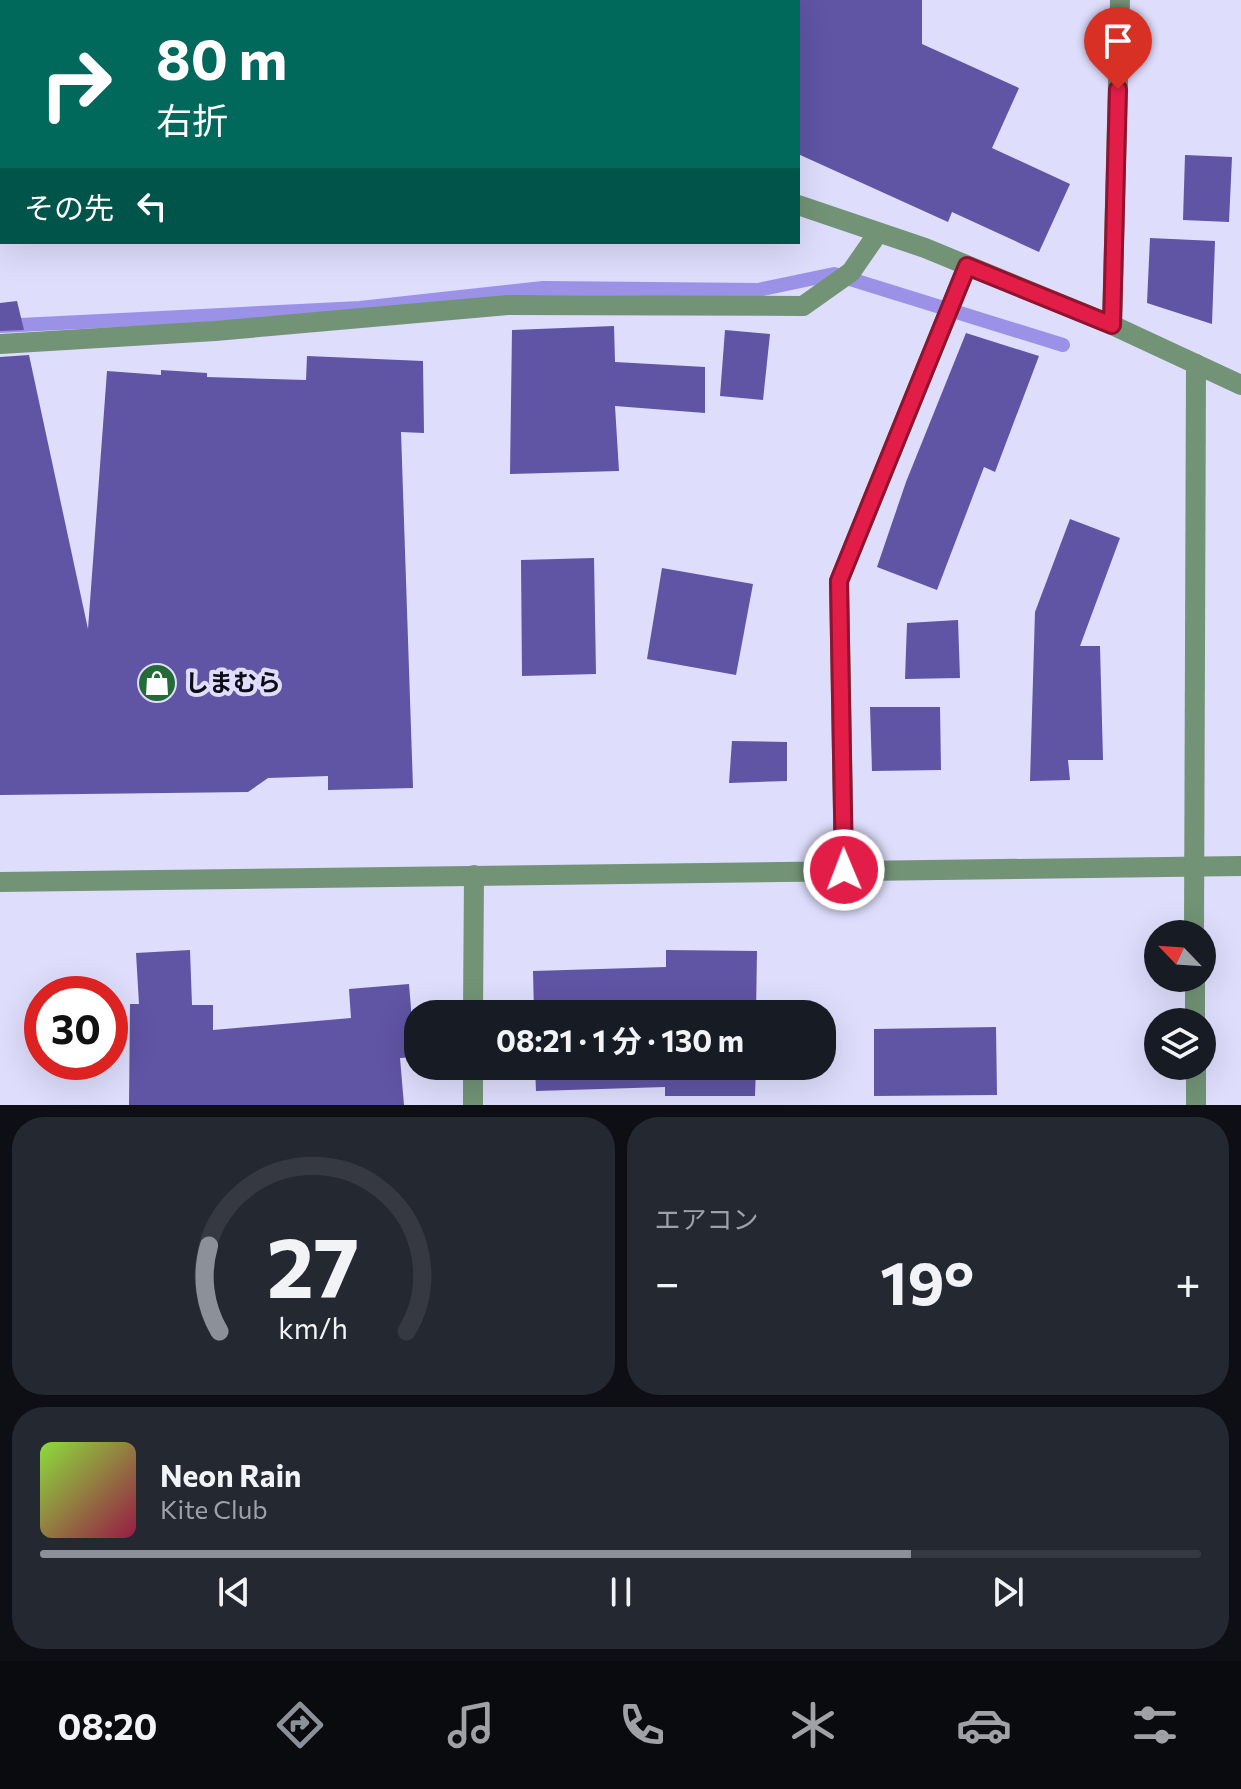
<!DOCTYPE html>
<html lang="ja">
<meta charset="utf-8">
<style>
body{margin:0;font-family:Commissioner,"Noto Sans JP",sans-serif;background:#242831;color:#f1f3f6;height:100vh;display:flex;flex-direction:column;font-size:30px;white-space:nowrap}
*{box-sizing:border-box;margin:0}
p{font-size:26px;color:#9ea1a6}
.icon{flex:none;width:44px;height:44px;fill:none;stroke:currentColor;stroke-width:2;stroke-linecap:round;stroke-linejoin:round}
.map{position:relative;height:1105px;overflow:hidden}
.drawer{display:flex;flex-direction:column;gap:12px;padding:12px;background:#0d0f14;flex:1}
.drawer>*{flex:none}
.top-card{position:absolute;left:0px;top:0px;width:800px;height:244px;box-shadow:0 8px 32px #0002;background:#00695c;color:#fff;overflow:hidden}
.needle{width:52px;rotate:295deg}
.tools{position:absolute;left:1144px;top:920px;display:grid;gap:16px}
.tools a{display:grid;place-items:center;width:72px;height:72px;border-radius:50%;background:#171b24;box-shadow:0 8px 32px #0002;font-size:40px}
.speed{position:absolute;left:24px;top:976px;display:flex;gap:16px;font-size:40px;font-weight:700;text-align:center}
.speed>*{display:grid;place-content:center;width:104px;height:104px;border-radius:50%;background:#171b24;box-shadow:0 8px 32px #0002;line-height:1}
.speed .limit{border:12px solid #d22;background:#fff;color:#111}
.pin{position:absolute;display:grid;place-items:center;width:68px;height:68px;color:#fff;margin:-82px -34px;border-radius:50% 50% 50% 0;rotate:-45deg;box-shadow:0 0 8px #0007}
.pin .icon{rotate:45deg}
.me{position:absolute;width:88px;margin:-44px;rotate:359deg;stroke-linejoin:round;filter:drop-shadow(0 0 6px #0008)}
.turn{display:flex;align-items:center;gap:28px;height:168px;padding:0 24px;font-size:36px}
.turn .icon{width:104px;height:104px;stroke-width:2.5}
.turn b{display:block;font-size:56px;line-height:68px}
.then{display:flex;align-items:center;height:76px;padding:0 24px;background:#0003;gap:16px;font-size:30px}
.big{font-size:60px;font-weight:700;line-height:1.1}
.drawer .tile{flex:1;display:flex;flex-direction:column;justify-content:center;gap:12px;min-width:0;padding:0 28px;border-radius:32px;background:#242831}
.drawer .dial{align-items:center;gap:0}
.dial svg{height:208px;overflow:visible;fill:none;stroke:#363941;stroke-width:7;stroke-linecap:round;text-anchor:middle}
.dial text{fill:#f1f3f6;stroke:none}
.song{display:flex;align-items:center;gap:24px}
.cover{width:96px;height:96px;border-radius:12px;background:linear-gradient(135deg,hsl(90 70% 55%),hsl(340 70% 35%))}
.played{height:8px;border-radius:4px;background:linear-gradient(90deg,#8c9099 75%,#363941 75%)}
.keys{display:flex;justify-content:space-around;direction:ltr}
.heat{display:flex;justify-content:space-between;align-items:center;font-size:44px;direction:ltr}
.drawer .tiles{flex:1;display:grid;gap:12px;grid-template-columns:1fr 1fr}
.tile:last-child{grid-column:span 2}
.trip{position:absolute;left:404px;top:1000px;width:432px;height:80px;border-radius:32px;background:#171b24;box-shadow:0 8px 32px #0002;font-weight:700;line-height:80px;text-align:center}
.tab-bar{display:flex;height:128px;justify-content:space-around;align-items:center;background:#090b0e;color:#9ea1a6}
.tab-bar .icon{width:56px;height:56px}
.tab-bar .current{color:#8c9099}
.tab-bar b{font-size:36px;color:#f1f3f6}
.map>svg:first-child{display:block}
</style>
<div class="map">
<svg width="1241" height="1105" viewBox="0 0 1241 1105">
<rect width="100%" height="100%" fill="#deddfc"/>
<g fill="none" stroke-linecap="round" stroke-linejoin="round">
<!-- stream -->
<path stroke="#9b92e8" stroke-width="14" d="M0,326l360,-18 183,-20 215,2 76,-16 229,71"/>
</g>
<!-- building -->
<g fill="#6054a4">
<path d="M798,0h124v44l97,44 -27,60 78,36 -31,68 -87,-40 -4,10 -150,-68z"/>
<path d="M1185,155l47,2 -3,65 -46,-2z"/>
<path d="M1150,238l65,3 -3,83 -65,-21z"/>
<path d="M17,301l7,29 -24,1v-28z"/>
<path d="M614,326l1,36 90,5v46l-90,-7 4,65 -109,3 2,-144z"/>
<path d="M725,330l45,4 -7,66 -43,-4z"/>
<path d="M966,333l73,23 -44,116 -11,-5 -47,123 -60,-23 29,-85z"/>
<path d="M29,355l59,274 19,-258 54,4v-5l46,3v4l99,3 1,-24 116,5 1,72 -23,-1 12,356 -85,2v-14l-60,2 -20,14 -248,3v-438z"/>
<path d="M1070,519l50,19 -40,108h20l3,114h-35l2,20 -40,1 5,-169z"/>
<path d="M594,558l2,116 -74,2 -1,-116z"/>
<path d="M662,568l91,16 -17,91 -89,-16z"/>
<path d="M958,620l2,58 -55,1 2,-56z"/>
<path d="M870,707h70l1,63 -69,1z"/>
<path d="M732,741l55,1v39l-58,2z"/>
<path d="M190,950l2,55h21v25l138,-12 -2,-29 60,-5 6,73 -15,1 4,47h-275l1,-101h9l-3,-51z"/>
<path d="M666,950l91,1 -1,63h-222l-1,-43 133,-4z"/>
<path d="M996,1027l1,68 -123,1v-67z"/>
<path d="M535,1066h221l-1,30h-90v-9l-129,4z"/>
</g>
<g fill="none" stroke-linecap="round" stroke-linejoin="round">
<!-- minor -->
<g stroke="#729376" stroke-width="20">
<path d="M1112,325l8,-325"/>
<path d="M0,344l215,-13 293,-26 295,1 48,-34 27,-39"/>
<path d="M844,870l-5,-289 128,-315"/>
<path d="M473,1014l1,-139"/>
<path d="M473,1105v-39"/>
</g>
<!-- tertiary -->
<g stroke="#729376" stroke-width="20">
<path d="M3,0l63,2"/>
<path d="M798,205l127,43 187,77 129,60"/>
<path d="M0,882l1241,-16"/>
<path d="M1194,934l2,-570"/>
<path d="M1195,978v44"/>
<path d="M1196,1066v39"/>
</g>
</g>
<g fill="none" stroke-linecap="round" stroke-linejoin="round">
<!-- route casing -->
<g stroke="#92132f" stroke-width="20">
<path id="route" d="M844,870l-5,-289 128,-315 145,59 6,-236"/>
</g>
<!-- route -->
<use href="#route" stroke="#e11d48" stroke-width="14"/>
</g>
<!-- icons -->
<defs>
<g id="shop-disc" transform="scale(2)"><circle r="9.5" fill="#256b37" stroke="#deddfc"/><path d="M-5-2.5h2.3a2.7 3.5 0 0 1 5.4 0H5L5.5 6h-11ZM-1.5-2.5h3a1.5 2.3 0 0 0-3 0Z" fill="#fff"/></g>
</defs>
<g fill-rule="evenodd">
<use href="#shop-disc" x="157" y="683"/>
</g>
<g text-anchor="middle" stroke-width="8" stroke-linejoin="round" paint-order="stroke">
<!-- poi labels -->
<g font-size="24" font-weight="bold" fill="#0e0d17" stroke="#deddfc" text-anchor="start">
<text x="185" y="691">しまむら</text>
</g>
</g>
</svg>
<div class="tools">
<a><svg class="needle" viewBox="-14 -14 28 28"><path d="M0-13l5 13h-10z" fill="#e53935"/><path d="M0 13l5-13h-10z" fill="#9ea1a6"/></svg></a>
<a><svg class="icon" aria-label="layers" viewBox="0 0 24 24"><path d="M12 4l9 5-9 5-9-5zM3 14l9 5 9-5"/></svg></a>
</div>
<div class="speed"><div class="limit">30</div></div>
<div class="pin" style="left:1118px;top:89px;background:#d93025"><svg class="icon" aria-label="arrive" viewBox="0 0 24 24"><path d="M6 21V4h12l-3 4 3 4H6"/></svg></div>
<svg class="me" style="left:844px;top:870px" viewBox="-20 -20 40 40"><circle r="17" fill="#e11d48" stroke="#fff" stroke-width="3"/><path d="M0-11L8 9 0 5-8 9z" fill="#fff"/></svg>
<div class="trip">08:21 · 1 分 · 130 m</div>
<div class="top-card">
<div class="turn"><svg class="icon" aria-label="right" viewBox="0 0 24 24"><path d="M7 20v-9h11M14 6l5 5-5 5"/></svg><div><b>80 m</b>右折</div></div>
<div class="then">その先<svg class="icon" aria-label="left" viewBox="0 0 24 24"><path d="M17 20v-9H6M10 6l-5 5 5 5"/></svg></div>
</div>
</div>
<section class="drawer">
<div class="tiles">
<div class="tile dial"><svg viewBox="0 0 100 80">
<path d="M14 69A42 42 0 1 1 86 69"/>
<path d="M14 69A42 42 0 0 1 10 36" stroke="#8c9099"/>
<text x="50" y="56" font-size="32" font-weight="700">27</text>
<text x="50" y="72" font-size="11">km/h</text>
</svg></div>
<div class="tile"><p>エアコン</p>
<div class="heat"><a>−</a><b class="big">19°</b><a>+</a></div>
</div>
<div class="tile">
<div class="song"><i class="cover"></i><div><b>Neon Rain</b><p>Kite Club</p></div></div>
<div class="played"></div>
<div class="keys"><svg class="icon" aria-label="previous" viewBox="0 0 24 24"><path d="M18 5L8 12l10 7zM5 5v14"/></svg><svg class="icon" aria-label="pause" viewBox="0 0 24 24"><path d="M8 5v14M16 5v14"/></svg><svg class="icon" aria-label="next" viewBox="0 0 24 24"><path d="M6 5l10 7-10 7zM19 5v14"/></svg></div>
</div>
</div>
</section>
<nav class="tab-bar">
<b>08:20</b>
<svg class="icon current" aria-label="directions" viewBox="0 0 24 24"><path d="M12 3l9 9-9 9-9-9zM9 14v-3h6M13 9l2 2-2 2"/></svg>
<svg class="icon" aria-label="music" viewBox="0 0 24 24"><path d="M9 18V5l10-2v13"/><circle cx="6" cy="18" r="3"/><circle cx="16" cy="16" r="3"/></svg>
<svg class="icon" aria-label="phone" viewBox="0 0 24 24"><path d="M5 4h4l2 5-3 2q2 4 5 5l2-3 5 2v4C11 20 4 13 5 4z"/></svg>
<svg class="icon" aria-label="climate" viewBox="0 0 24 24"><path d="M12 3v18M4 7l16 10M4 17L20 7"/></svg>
<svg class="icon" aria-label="car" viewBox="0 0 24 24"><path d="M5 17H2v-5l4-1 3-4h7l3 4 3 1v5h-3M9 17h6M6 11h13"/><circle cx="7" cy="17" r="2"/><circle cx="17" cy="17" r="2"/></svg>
<svg class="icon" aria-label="filters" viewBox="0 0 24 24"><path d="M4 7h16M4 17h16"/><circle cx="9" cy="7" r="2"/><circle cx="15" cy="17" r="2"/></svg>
</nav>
